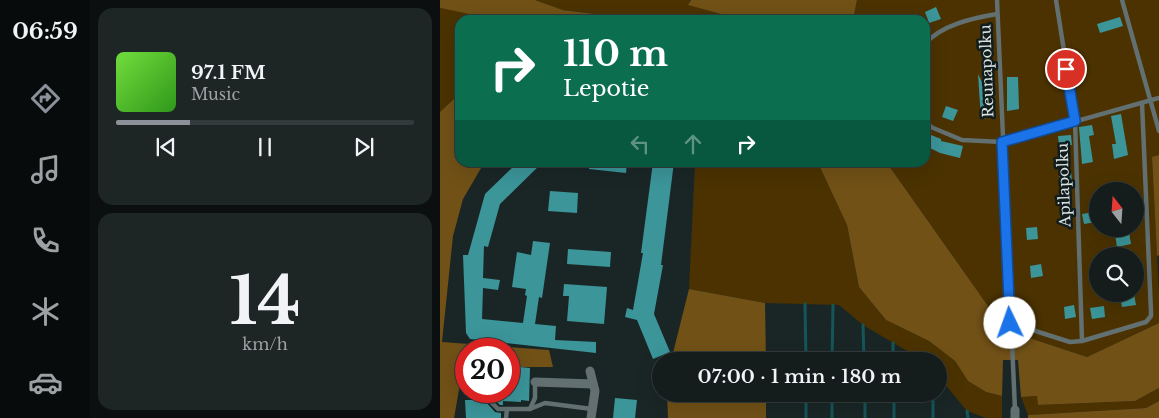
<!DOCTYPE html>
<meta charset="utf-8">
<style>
body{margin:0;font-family:"Libre Baskerville",serif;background:#1d2525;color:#f1f3f6;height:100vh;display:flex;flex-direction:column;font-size:19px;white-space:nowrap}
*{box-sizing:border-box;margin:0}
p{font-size:16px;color:#9da1a3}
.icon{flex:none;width:28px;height:28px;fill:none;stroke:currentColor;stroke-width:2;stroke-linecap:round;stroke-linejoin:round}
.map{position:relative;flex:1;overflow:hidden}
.panel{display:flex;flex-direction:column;gap:8px;padding:8px;background:#0b0f0f;width:350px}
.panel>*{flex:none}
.top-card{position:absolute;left:15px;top:15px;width:475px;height:152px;border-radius:15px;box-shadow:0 5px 20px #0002,0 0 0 1px #333a3b;background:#0b6e4f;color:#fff;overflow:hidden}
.needle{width:32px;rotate:343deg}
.buttons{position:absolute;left:649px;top:182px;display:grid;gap:10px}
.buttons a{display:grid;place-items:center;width:55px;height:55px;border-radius:50%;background:#141c1c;box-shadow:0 5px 20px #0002,0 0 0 1px #333a3b;font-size:25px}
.speed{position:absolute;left:15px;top:338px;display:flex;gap:10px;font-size:25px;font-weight:700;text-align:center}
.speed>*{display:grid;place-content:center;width:65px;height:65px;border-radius:50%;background:#141c1c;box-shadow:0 5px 20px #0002,0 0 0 1px #333a3b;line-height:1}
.speed .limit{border:8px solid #d22;background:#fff;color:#111}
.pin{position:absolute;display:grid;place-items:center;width:42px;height:42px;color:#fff;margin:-21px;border:2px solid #fff;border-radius:50%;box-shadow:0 1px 5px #0007}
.me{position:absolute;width:55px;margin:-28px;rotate:357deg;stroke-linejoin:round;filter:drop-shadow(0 0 4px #0008)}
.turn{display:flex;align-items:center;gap:18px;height:105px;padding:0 25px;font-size:22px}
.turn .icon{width:65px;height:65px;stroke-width:2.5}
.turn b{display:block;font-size:35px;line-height:42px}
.lanes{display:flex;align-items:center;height:48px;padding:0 25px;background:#0003;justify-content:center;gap:25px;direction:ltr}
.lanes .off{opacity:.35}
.panel .tile{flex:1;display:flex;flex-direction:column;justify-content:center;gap:8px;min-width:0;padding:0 18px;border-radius:15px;background:#1d2525}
.panel .dial{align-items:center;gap:0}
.dial b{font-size:65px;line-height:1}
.song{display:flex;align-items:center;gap:15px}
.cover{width:60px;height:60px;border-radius:8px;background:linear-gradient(135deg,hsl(100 70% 55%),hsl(110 70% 35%))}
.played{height:5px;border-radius:2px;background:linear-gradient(90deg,#8c9099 25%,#333a3b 25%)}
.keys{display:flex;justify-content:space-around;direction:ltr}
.trip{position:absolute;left:212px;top:352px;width:295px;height:50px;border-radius:25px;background:#141c1c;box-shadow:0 5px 20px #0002,0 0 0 1px #333a3b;font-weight:600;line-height:50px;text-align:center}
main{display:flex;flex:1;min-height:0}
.dock{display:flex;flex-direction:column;width:90px;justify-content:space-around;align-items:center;background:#080b0b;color:#9da1a3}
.dock .icon{width:35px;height:35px}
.dock .selected{color:#8c9099}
.dock b{font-size:22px;color:#f1f3f6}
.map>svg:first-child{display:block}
</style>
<main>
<nav class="dock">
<b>06:59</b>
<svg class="icon selected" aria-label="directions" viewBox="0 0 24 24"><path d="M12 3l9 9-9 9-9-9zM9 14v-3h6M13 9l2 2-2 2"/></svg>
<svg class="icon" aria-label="music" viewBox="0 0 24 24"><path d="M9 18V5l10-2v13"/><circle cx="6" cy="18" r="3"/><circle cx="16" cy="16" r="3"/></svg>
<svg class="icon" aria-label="phone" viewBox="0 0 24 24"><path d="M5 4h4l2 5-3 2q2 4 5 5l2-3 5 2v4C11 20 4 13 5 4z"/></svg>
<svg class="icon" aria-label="climate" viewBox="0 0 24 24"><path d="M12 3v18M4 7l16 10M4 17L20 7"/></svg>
<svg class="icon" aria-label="car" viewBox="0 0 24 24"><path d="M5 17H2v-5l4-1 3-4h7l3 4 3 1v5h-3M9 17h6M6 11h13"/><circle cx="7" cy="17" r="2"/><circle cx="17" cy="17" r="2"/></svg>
</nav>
<section class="panel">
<div class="tile">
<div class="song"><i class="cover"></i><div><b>97.1 FM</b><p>Music</p></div></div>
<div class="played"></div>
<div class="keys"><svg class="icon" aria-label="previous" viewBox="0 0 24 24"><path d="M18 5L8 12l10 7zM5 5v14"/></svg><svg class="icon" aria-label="pause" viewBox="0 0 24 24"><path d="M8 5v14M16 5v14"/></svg><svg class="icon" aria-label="next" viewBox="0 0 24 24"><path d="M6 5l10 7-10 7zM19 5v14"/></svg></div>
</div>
<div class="tile dial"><b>14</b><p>km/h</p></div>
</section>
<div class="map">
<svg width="719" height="418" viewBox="0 0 719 418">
<rect width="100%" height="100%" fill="#1a2626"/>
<!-- green -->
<g fill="#4b3200" fill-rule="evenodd">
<path d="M95,0h155l-1,5 32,9 4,6h-40l-21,-5 -37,3 -64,-8z"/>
<path d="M417,0h302v155l-7,3 7,134v31l-72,34 -82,-27 -118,-167 38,-1v-142h-72zM658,191h37v38h-37zM658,256h37v38h-37z"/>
<path d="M0,8l59,11 -39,1v71l-3,5 -17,16z"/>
<path d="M255,163h123l29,62 12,62 27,33 43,21 26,20 13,20 18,11 16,4v22h-16l-19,-7 -28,-34v-16h-15l-61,-36 -24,-20 -74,-2 -76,-14z"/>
<path d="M719,388v13l-13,7 -118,7 -7,-18 17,-1v9l97,-4z"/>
</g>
<!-- forest -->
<g fill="#715116">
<path d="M0,0h95l28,10 64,8 22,-2 -1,4h-149l-59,-12z"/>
<path d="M251,0h166l-4,20h-128l-4,-6 -33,-9z"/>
<path d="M20,91v71l24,1 -21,36 -10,37 -11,106 107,8 4,17h-44v-18h-43v18h-3l-9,51h-14v-306l17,-16z"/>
<path d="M719,155v100l-2,1 -5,-99z"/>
<path d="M378,163h69l118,167 82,27 72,-34v65l-24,13 -97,4 -1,-9 -16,1 -3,-37h-15l-1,36 -16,-4 -18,-11 -13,-20 -26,-20 -43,-21 -27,-33 -12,-62z"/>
<path d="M249,289l76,14 1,58h-95z"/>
<path d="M227,394h99v24h-98z"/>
<path d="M719,401v17h-131v-3l118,-7z"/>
</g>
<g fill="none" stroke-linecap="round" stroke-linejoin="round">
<!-- stream -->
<g stroke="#14565a" stroke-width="3">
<path d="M365,304l1,57"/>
<path d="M423,325l1,36"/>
<path d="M453,343v18"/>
<path d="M392,361l1,-56"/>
<path d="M366,394v24"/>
<path d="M425,394v24"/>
<path d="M454,394v24"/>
<path d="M493,394v24"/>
<path d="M527,411l1,7"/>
<path d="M392,418v-24"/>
</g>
</g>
<!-- building -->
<g fill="#3b9599">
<path d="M496,7l5,12 -12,4 -4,-11z"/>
<path d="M680,17l3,9 -23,7 -3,-9z"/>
<path d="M538,74l10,20h2l2,23 -11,2z"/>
<path d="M567,77h11l1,32 -12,2z"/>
<path d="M506,106l12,4 -5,11 -11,-4z"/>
<path d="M681,114l7,41 -14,4 -2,-15h4l-5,-28z"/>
<path d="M652,125l2,10 -5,1 4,26 -11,2 -3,-37z"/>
<path d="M491,135l10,4v2l22,5 -3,12 -20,-5 -14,-7z"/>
<path d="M631,135l1,10 -13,1 -1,-10z"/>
<path d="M78,162h25l-43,42 -12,43 -4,-1 -1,32 17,2 -2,10 -15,-2 -1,31 41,4 4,-27 -2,-1 1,-6 -14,-2 5,-35 14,3 2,-14 17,2 -8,55 -3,-1 -4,27 21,2 -1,14 41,2v11l-126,-14 -4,-6 -3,-78h5l17,-61z"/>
<path d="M149,162h38l-1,11 -37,-4z"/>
<path d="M213,162h21l-13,103h2l-9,49 16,38 -17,7 -16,-39 -12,-3 2,-9 6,2 10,-57h-2z"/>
<path d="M631,171l1,11 -12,1 -1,-11z"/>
<path d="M110,191l28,2 -1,20 -29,-2z"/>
<path d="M655,212l1,10 -12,2 -2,-10z"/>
<path d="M597,227l1,12 -11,1 -1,-12z"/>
<path d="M689,232l2,12 -14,3 -2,-13z"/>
<path d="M128,249l43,3 -1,15 -43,-3z"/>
<path d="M601,264l2,12 -12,2 -1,-12z"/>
<path d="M124,284l43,3 -3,37 -37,-3 2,-25h-6z"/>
<path d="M694,294l2,11 -14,2 -2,-11z"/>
<path d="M634,305l2,12 -11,2 -1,-12z"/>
<path d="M664,306l1,11 -13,2 -2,-11z"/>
<path d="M69,366l21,2 -1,33 -8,-1v2l-18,-1v4h-3l-9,-9v-5h18z"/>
<path d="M175,398l22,2 -2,18h-22z"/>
<path d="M25,400h19l11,12 6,1v5h-35z"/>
</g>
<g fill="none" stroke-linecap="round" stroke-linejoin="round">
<!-- lane -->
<g stroke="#627071" stroke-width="4.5">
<path d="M557,0l18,410"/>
<path d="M616,0l19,121 7,220"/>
<path d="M682,0l37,131"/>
<path d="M485,44c16,-19 48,-26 72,-30"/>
<path d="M485,119l6,8 31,13 40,2 157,-44"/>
<path d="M570,323l60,19 12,-1 64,-19 5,-6v-4l-9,-209"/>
<path d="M43,394l15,15h9l-1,9"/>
<path d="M67,409h23l15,-6 47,6"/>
<path d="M90,409l5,-11v-16"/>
</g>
<!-- street -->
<g stroke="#627071" stroke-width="9">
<path d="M150,371l5,20 -4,27"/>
<path d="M95,382l58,2"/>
<path d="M575,410v8"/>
</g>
</g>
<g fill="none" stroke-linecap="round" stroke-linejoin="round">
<!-- route casing -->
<g stroke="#114b97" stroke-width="12">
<path id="route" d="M570,323l-8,-181 73,-21 -9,-52"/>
</g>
<!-- route -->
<use href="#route" stroke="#1a73e8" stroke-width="9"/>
</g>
<g text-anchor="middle" stroke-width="5" stroke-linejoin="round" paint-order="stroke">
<!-- street labels -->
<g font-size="15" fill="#dae1e1" stroke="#111c1d">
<text transform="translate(547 71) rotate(-92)" y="5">Reunapolku</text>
<text transform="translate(624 185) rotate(-92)" y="5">Apilapolku</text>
</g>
</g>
</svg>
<div class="buttons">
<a><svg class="needle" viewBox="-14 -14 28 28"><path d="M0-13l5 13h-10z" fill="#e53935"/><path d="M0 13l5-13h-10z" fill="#9da1a3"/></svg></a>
<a><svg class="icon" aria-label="search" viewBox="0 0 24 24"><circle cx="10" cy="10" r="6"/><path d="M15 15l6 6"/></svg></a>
</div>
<div class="speed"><div class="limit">20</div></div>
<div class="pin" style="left:626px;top:69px;background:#d93025"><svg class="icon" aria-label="arrive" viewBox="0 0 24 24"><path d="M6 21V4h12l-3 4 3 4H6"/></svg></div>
<svg class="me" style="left:570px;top:323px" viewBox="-20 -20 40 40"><circle r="19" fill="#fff"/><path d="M0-13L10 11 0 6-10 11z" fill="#1a73e8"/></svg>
<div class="trip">07:00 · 1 min · 180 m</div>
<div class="top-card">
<div class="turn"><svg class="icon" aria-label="right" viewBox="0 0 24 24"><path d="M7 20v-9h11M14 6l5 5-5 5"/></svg><div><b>110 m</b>Lepotie</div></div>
<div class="lanes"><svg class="icon off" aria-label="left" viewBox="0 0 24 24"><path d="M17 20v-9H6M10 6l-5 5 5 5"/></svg><svg class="icon off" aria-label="ahead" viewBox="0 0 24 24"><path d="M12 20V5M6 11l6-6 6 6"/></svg><svg class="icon" aria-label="right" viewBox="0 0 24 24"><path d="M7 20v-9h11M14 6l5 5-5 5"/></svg></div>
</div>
</div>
</main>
